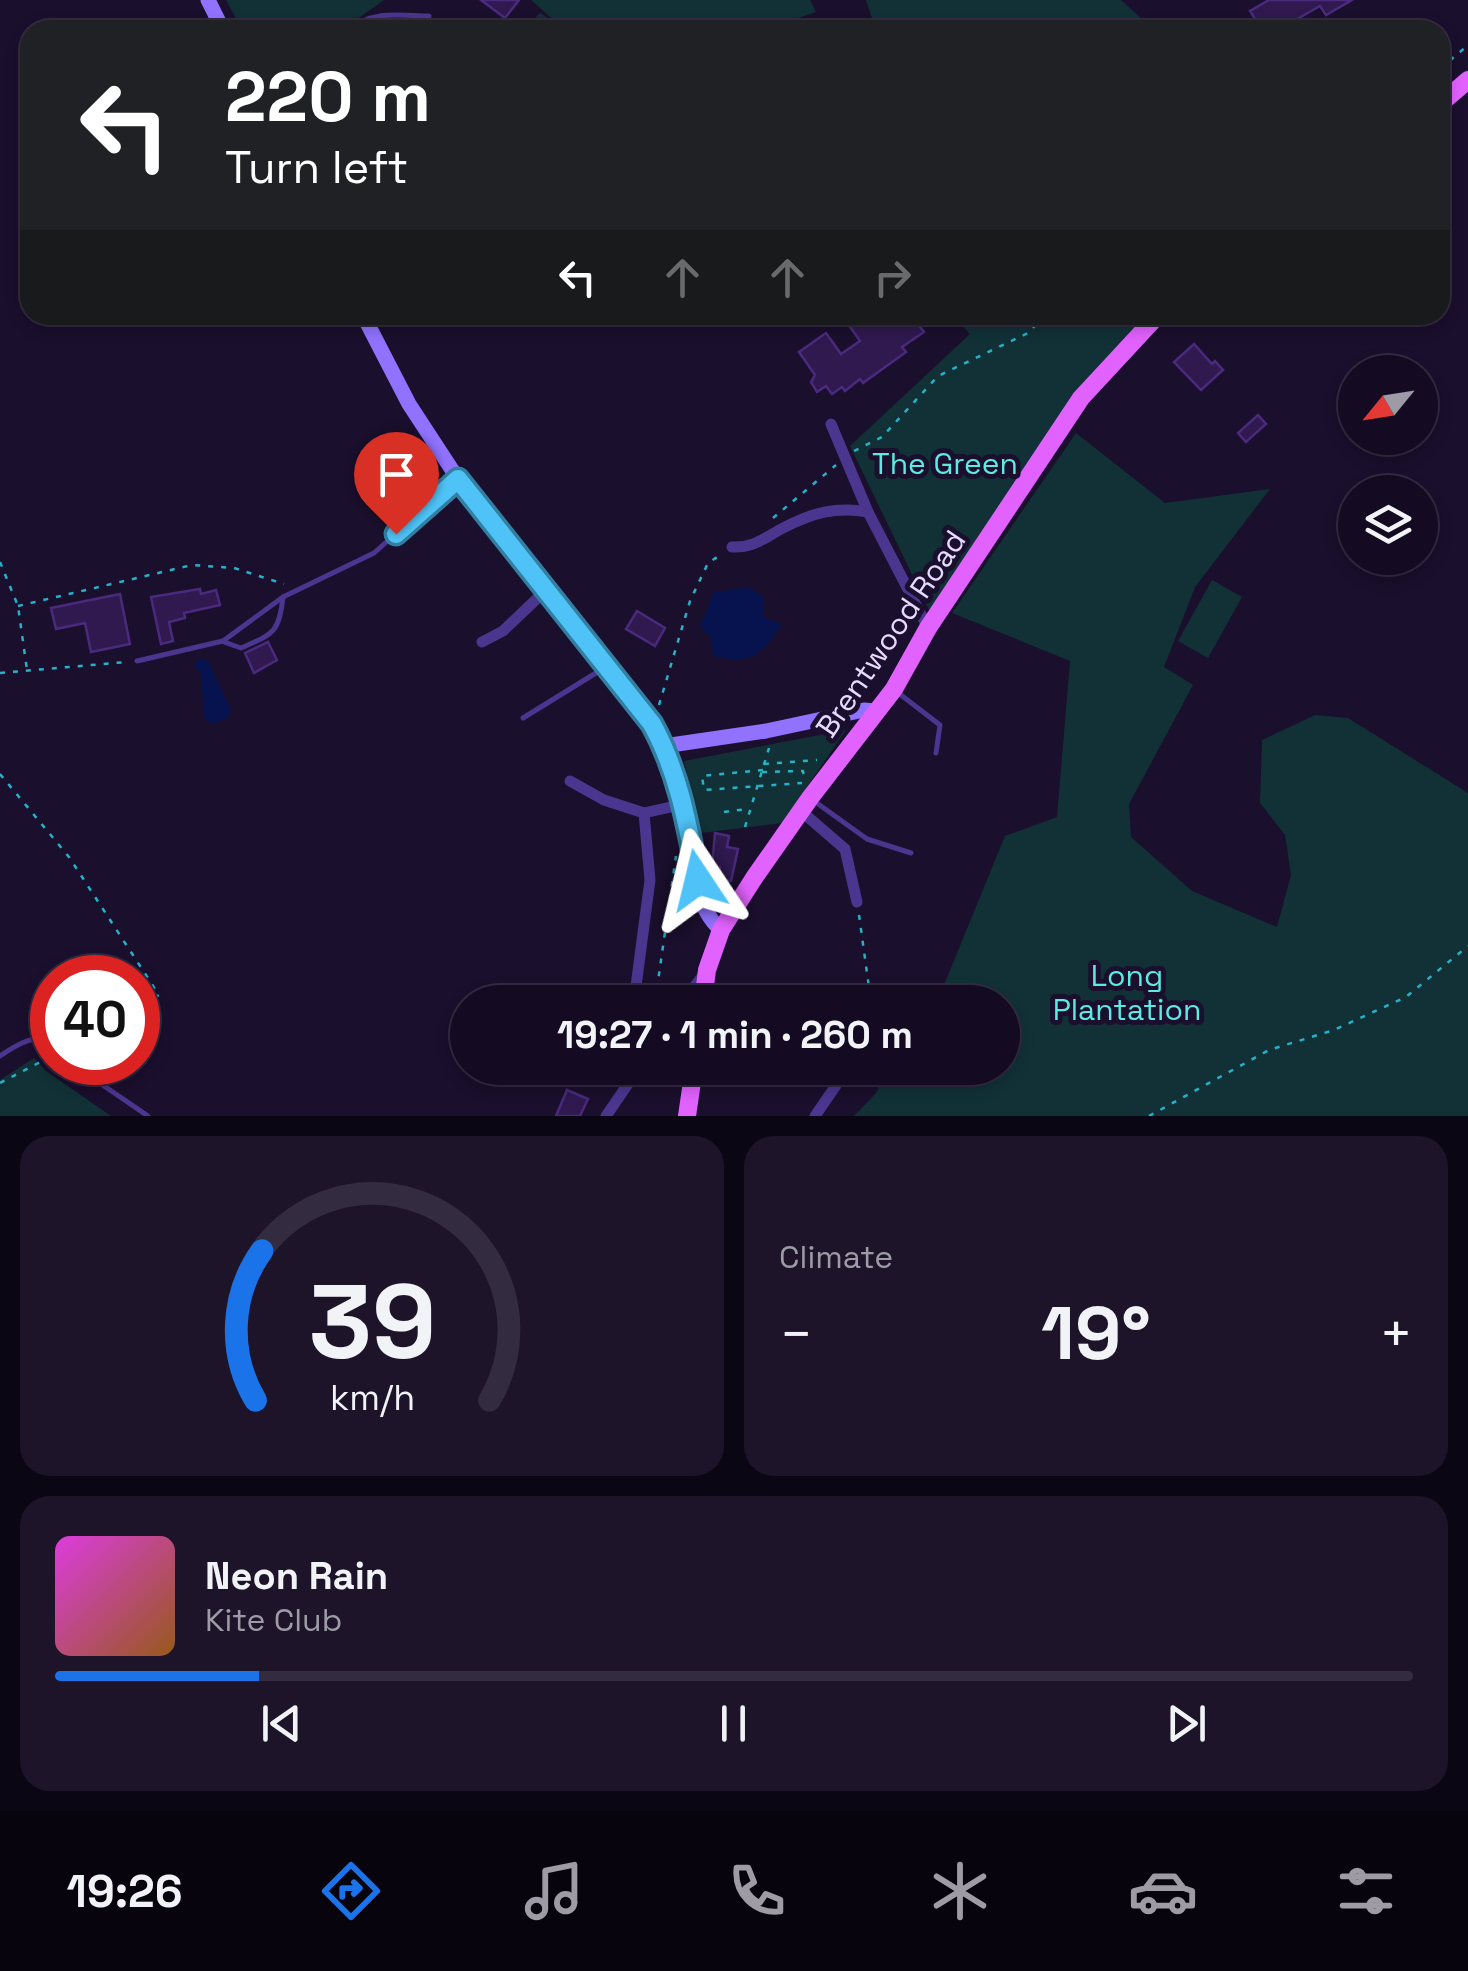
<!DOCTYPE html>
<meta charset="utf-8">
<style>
body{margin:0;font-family:"Space Grotesk",sans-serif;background:#1d142a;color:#f1f3f6;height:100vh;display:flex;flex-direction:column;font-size:38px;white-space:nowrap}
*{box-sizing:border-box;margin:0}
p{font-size:32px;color:#9d9ba5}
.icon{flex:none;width:55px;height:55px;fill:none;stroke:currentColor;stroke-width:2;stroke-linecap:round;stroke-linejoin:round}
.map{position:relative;height:1116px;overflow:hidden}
.panel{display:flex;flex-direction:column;gap:20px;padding:20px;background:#0b0613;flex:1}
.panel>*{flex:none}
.guide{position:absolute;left:20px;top:20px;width:1430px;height:305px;border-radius:30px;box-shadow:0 5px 15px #0003,0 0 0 2px #332b40;background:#202124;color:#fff;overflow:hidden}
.needle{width:65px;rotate:240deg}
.buttons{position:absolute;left:1338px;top:355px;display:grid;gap:20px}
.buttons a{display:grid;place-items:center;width:100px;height:100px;border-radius:50%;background:#140b22;box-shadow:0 5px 15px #0003,0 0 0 2px #332b40;font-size:50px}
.speed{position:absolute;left:30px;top:955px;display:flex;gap:20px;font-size:50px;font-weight:700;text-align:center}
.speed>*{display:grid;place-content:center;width:130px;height:130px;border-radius:50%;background:#140b22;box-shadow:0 5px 15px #0003,0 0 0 2px #332b40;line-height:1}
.speed .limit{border:15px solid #d22;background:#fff;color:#111}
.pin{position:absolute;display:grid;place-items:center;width:85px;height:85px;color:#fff;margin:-102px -42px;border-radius:50% 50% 50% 0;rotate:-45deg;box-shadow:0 0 10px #0007}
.pin .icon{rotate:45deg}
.me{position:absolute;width:110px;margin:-55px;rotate:350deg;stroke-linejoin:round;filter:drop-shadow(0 0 8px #0008)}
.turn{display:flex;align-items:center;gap:35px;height:210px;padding:0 40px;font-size:45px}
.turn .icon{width:130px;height:130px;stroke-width:2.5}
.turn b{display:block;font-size:70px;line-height:85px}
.lanes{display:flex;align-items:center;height:95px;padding:0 40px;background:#0003;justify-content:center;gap:50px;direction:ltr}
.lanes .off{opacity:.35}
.big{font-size:75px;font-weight:800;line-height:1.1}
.panel .widget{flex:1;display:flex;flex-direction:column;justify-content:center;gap:15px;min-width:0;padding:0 35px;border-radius:30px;background:#1d142a}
.panel .dial{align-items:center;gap:0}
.dial svg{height:260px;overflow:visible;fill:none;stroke:#332b40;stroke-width:7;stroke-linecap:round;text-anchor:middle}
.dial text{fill:#f1f3f6;stroke:none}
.song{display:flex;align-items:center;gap:30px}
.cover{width:120px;height:120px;border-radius:15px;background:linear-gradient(135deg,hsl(300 70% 55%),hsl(30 70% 35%))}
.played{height:10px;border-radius:5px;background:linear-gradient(90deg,#1a73e8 15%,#332b40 15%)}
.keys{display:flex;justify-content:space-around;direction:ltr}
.heat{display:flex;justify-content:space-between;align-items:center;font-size:55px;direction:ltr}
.panel .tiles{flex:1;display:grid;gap:20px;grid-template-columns:1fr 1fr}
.widget:last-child{grid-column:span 2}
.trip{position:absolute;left:450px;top:985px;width:570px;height:100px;border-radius:50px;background:#140b22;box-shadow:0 5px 15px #0003,0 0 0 2px #332b40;font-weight:800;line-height:100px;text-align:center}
.dock{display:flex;height:160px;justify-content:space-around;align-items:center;background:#08040e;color:#9d9ba5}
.dock .icon{width:70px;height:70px}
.dock .active{color:#1a73e8}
.dock b{font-size:45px;color:#f1f3f6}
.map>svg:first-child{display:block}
</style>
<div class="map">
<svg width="1468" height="1116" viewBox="0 0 1468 1116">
<rect width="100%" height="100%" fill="#1a0f2d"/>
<!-- green -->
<g fill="#113137">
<path d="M226,0h158l-42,30h-100z"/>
<path d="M531,0h279l6,12 -53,18h-240l17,-17 19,12z"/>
<path d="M866,0h255l33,30h-278z"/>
<path d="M952,315h206l-77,84 -147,221 -84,-174 120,-112z"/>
<path d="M1076,433l89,70 105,-14 -75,98 -31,80 29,18 -64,119 2,33 61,54 85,36 14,-52 -6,-40 -25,-32 2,-63 53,-25 33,3 120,75v323h-614l23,-24 7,-24h118v-66h-65l68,-166 52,-19 13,-156 -118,-48z"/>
<path d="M1212,580l30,17 -34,61 -30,-17z"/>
<path d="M846,730l-64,93 -81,10 -17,-72z"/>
<path d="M34,1058l12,13 65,45h-111v-36z"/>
</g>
<!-- water -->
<g fill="#06134e">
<path d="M749,587l15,11 -1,19 19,7c-21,31 -29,41 -69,32l-2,-19 -11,-10 14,-35z"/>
<path d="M207,659l24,51 -3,8 -16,6 -8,-7 -3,-43 -7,-9 3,-5z"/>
</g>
<!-- building -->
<g fill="#2f194f" stroke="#4a2a7d" stroke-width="2.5">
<path d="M481,0h38l-14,18z"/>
<path d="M1269,0h83l-26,15 -6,-9 -42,24h-16l-12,-19z"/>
<path d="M842,315h69l13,17 -22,15 4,5 -43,31 -3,-4 -15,12 -3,-4 -10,7 -6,-8 -9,6 -6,-10 4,-7 -16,-23 27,-19 15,21 19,-13z"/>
<path d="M1194,344l18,20 3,-3 8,9 -22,20 -27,-28z"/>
<path d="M1258,415l8,9 -20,18 -8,-9z"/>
<path d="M200,589l1,5 15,-4 4,15 -36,8 1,5 -16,4 4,19 -12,3 -10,-47z"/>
<path d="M120,594l10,50 -39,8 -6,-29 -29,6 -5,-21z"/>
<path d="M637,611l28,17 -10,18 -29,-17z"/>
<path d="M268,642l9,18 -23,13 -9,-20z"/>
<path d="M715,833l14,3 -2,11 11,2 -7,32 -13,-2 2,-12 -8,-1z"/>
<path d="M567,1090l21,9 -8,17h-24z"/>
</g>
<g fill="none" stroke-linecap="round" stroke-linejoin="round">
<!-- path -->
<g stroke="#26b2c7" stroke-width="2.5" stroke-dasharray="5 8" stroke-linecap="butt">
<path d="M1440,69l28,-24"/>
<path d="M854,451l28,-14 56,-61 90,-43 17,-18"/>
<path d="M773,518l63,-53"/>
<path d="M0,562l18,44 9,64"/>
<path d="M18,606l174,-41 42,3 50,16"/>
<path d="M0,673l126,-11"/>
<path d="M659,705l31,-104 18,-38 14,-9"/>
<path d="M764,764l53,-4"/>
<path d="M763,770l-61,6 2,14 98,-7"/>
<path d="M762,772l41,-1 1,7"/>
<path d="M0,774l69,83 90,138 -21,12"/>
<path d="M724,812l23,-3"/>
<path d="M745,827l24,-79"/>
<path d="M859,915l12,87"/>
<path d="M655,1002l21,-146"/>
<path d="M0,1083l48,-25"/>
<path d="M1149,1116l120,-66 65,-20 72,-33 62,-51"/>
</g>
<!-- lane -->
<g stroke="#4b368f" stroke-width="5">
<path d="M352,30c17,-21 53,-14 77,-14"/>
<path d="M224,642l17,6c32,-14 38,-15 42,-51"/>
<path d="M137,661l86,-20 60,-44 91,-44 81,-72"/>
<path d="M897,692l43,33 -4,28"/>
<path d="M523,718l81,-50"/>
<path d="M814,801l53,38 44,14"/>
<path d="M0,1056c15,-10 27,-18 46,-18l6,11"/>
<path d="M69,1062l79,54"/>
</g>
<!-- street -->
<g stroke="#4b368f" stroke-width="11">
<path d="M831,424l37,88 60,116"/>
<path d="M732,547c22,1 32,-9 51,-19 29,-15 53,-22 85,-16"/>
<path d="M482,642l21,-11 43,-41"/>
<path d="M570,781l34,19 40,13 6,67 -14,106"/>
<path d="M801,811l44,38 12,53"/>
<path d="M644,813l40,-9"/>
<path d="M683,1002l21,-28"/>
<path d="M606,1116l33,-48"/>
<path d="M815,1116l33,-48"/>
</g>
<!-- secondary -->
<g stroke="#9072ff" stroke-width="15">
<path d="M208,0l15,30"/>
<path d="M363,315l46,89 49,75 194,245c14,26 25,52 32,81 9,40 4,96 37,125"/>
<path d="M664,746l102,-15 98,-21 12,1"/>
</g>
<!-- primary -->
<g stroke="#e262ff" stroke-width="18">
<path d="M1440,104l28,-24"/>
<path d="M703,1002l4,-32 14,-40 33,-52 56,-80 84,-109 34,-61 153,-230 77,-83"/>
<path d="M687,1116l7,-48"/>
</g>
</g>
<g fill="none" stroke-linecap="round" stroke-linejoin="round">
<!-- route casing -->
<g stroke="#337fa1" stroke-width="25">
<path id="route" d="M396,534l62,-55 194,245c27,49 36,102 46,156"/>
</g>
<!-- route -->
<use href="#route" stroke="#4fc3f7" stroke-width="18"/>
</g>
<g text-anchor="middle" stroke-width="10" stroke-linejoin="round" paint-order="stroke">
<!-- park labels -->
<g font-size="30" fill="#5ceae2" stroke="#1a0f2d">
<text x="945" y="474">The Green</text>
<text x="1127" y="986">Long<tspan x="1127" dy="34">Plantation</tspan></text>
</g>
<!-- street labels -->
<g font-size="30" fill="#e6dbff" stroke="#1a0f2d">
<text transform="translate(891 634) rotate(-56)" y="10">Brentwood Road</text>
</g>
</g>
</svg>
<div class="buttons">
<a><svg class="needle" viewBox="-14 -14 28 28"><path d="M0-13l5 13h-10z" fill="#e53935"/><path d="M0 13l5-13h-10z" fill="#9d9ba5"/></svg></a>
<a><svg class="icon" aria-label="layers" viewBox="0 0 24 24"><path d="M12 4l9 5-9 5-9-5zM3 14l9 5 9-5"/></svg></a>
</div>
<div class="speed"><div class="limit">40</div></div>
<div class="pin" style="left:396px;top:534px;background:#d93025"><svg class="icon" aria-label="arrive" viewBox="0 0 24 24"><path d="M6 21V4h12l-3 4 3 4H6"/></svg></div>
<svg class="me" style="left:698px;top:880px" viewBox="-20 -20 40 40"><path d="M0-17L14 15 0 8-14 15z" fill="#4fc3f7" stroke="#fff" stroke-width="4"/></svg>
<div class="trip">19:27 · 1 min · 260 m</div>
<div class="guide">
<div class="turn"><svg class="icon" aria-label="left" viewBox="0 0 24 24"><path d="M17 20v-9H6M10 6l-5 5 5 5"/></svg><div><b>220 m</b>Turn left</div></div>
<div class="lanes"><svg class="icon" aria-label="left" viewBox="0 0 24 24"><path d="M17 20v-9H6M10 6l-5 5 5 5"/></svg><svg class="icon off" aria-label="ahead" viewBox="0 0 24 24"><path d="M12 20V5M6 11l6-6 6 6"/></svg><svg class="icon off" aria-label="ahead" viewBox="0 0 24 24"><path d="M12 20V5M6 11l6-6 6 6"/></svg><svg class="icon off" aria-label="right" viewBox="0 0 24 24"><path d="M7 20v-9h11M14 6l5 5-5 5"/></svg></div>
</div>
</div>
<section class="panel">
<div class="tiles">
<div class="widget dial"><svg viewBox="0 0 100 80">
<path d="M14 69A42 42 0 1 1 86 69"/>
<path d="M14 69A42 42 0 0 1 16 23" stroke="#1a73e8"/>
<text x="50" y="56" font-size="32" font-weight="700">39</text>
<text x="50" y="72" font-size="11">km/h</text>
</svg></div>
<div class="widget"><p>Climate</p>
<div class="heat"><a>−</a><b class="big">19°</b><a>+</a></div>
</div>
<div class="widget">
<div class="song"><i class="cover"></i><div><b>Neon Rain</b><p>Kite Club</p></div></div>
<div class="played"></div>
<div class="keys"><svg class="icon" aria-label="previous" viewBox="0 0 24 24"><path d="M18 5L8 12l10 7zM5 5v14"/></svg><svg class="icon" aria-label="pause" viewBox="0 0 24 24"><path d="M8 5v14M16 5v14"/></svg><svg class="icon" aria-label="next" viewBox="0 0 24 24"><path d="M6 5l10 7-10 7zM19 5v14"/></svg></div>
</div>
</div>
</section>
<nav class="dock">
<b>19:26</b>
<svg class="icon active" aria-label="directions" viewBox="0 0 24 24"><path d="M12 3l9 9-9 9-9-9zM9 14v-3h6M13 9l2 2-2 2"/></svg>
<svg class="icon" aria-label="music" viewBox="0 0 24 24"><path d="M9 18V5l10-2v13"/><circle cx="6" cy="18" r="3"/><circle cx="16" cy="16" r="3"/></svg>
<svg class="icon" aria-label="phone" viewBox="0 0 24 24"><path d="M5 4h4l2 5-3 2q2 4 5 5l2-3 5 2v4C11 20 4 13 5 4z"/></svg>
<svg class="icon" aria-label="climate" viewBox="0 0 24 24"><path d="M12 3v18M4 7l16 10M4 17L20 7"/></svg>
<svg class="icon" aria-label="car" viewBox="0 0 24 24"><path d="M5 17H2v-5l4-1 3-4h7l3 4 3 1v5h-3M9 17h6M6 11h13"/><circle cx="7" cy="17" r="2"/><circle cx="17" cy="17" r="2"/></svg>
<svg class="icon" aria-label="filters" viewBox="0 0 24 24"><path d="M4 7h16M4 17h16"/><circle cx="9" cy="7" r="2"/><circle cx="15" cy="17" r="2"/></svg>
</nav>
